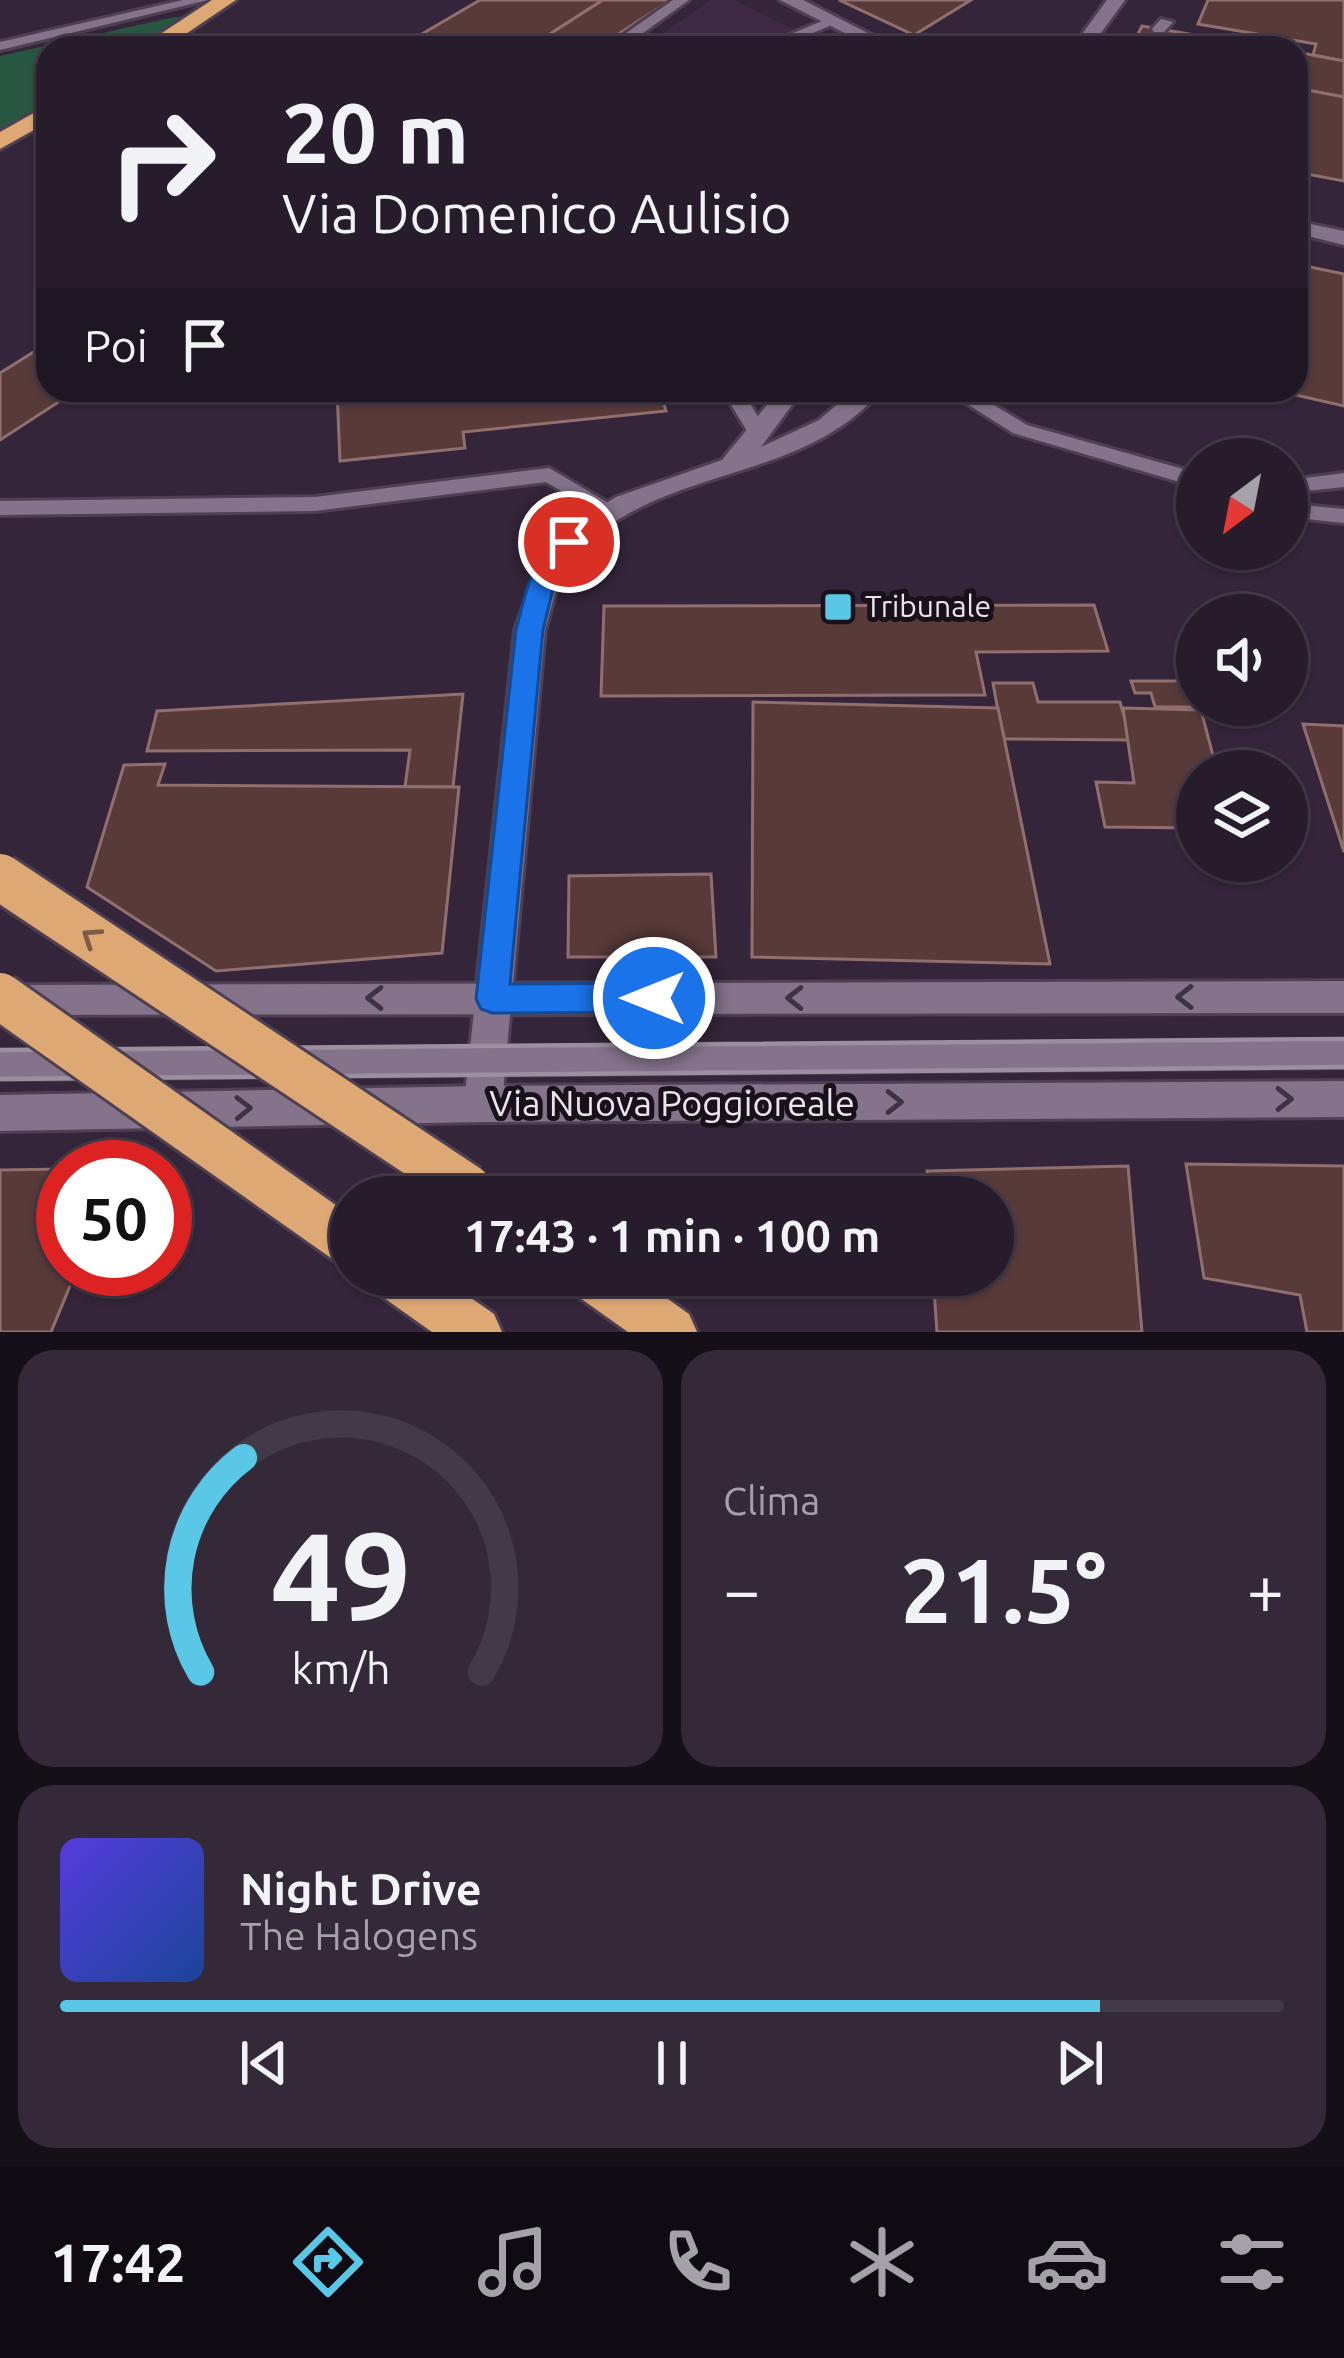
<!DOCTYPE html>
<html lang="it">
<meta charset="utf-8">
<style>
body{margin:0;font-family:Ubuntu,sans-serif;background:#332938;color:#f1f3f6;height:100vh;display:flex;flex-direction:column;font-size:45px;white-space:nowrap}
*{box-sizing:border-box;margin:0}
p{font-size:39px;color:#a4a1a9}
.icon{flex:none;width:66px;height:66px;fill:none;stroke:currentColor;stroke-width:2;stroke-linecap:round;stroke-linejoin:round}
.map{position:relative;height:1332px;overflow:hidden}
.details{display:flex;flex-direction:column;gap:18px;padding:18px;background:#150f18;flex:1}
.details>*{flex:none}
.banner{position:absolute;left:36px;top:36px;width:1272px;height:366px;border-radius:36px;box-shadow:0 3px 9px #0004,0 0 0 3px #433a48;background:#271c2c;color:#f1f3f6;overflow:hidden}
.needle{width:78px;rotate:212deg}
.buttons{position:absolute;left:1176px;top:438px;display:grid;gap:24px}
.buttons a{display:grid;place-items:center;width:132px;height:132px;border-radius:50%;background:#271c2c;box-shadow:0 3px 9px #0004,0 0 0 3px #433a48;font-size:60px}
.speed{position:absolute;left:36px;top:1140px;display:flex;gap:24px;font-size:60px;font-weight:700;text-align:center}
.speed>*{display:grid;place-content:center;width:156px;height:156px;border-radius:50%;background:#271c2c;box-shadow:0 3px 9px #0004,0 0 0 3px #433a48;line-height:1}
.speed .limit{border:18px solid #d22;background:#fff;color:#111}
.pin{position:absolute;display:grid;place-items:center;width:102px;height:102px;color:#fff;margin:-51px;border:6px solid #fff;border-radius:50%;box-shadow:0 3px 12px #0007}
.me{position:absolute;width:132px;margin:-66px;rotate:270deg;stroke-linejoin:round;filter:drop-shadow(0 0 9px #0008)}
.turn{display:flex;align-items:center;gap:42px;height:252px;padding:0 48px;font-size:54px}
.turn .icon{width:156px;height:156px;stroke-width:2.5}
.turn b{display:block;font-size:84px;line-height:102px}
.then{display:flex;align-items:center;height:114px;padding:0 48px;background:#0003;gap:24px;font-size:45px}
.big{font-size:90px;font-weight:700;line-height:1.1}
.details .widget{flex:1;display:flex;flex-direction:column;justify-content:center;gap:18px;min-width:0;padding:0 42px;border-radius:36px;background:#332938}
.details .dial{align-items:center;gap:0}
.dial svg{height:312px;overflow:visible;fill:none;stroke:#433a48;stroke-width:7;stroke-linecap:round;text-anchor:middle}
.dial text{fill:#f1f3f6;stroke:none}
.song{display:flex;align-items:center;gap:36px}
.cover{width:144px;height:144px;border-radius:18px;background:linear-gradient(135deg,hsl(250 70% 55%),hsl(220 70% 35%))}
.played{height:12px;border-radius:6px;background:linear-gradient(90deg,#5bc7e7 85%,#433a48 85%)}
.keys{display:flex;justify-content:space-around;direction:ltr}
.heat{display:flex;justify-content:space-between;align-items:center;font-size:66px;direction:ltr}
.details .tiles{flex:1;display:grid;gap:18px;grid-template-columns:1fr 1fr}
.widget:last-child{grid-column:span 2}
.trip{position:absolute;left:330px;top:1176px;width:684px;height:120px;border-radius:60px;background:#271c2c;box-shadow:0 3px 9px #0004,0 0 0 3px #433a48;font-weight:700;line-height:120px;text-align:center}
.tabs{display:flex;height:192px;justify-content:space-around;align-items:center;background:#100b12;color:#a4a1a9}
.tabs .icon{width:84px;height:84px}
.tabs .current{color:#5bc7e7}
.tabs b{font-size:54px;color:#f1f3f6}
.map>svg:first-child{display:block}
</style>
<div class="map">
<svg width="1344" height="1332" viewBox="0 0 1344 1332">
<rect width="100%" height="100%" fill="#34253a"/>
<!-- built -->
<path fill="#3e2a45" d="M711,0h23l97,48h-189z"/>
<!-- green -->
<path fill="#285741" d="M174,17l12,1 -49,30h-89v55l-48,29v-76z"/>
<!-- building -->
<g fill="#583a39" stroke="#916f6e" stroke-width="3">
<path d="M480,0h123l-75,48h-130z"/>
<path d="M603,0h68l-74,48h-69z"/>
<path d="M839,0h132l-57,35z"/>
<path d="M1208,0h136v61l-31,-6 3,-11 -118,-20z"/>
<path d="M1142,26l129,22h-140z"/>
<path d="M1296,52l48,9v36l-48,-9z"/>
<path d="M1296,88l48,9v84l-48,-9z"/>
<path d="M1296,264l48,10v132l-70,-16h22z"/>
<path d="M48,343v47h29l-77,50v-67z"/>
<path d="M337,390h323l6,21 -203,21 2,16 -125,13z"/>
<path d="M1094,605l14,46 -132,1 9,43 -384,1 3,-90z"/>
<path d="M1131,681h66v24l22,2h-64l-4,-14h-16z"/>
<path d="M993,683h40l5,19h82l11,38 -128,-1z"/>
<path d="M463,694l-10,93h-48l5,-37 -263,1 10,-40z"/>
<path d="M753,702l245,6 52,256 -298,-7z"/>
<path d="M1123,708l78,2 16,61h-20v57l-92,-1 -9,-45 38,1z"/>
<path d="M1303,724l41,2v126z"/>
<path d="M165,764l-7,21 301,2 -17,166 -226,18 -129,-84 37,-122z"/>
<path d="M711,874l5,83h-148l1,-81z"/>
<path d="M1186,1164l158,2v166h-37l-7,-37 -96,-17z"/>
<path d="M1128,1166l14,166h-205l-4,-57h60v-78h-64l-2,-26z"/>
<path d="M63,1169v100h14l-26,63h-51v-162z"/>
</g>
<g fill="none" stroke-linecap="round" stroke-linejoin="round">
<!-- lane casing -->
<g stroke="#4e4052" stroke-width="6">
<g id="lane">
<path d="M183,0h25l-208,50v-8z"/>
<path d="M673,0h16l-67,48h-17z"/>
<path d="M827,19l12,3 -50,21 5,5h-19l-6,-5z"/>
<path d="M1161,19l12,3 -9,10h-10l-2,-3z"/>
<path d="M722,390h20l27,45 -3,4h-14z"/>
<path d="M945,390h24l58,35 163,46 4,5 -11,7 -170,-50z"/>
<path d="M549,468l73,43 -3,5h-16l-57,-34 -231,29 -315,4v-14l315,-4z"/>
<path d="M1344,473v14l-39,4 -5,6 12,9 32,3v14l-37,-4 -20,-10 3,-29z"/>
<path d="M1344,1041v26l-1344,12v-28z"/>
</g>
</g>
<!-- street casing -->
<g stroke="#4e4052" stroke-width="6">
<path id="street" d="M779,390h24l-42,57 58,-27 35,-30h27c-81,100 -241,72 -315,179 -11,17 -15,42 -21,61l-43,474 -5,12 -14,6 -14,-6 -5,-12 51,-474 21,-59 37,-47 43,-27 106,-37z"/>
</g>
<!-- secondary casing -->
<g stroke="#4e4052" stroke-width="6">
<g id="secondary">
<path d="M780,0h23l94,48h-23z"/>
<path d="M1107,0h18l-35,48h-18z"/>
<path d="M1296,221l48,10v14l-48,-12z"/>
<path d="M1344,981v32l-1344,2v-28l6,-2z"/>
<path d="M1344,1081v36l-861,5 -483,9v-36l483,-9z"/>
</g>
</g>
<!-- highway casing -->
<g stroke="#4e4052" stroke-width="6">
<g id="highway">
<path d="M212,0h24l-71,48h-26z"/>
<path d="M48,105v17l-48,27v-17z"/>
<path d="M370,1275h68l56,39 8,18h-70l-55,-39z"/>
<path d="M566,1275h68l55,39 8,18h-69l-55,-39z"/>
</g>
</g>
<!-- lane -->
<use href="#lane" fill="#85738c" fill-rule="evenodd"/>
<!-- street -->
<use href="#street" fill="#85738c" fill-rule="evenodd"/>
<!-- secondary -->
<use href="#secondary" fill="#85738c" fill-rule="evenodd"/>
<!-- highway -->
<use href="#highway" fill="#dea875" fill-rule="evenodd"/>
<!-- tram -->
<g stroke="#9b8fa0" stroke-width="4.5">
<path d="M0,1050l1344,-11"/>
<path d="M0,1079l1344,-12"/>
</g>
<!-- highway-bridge-far1 casing -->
<g stroke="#4e4052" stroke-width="42" stroke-linecap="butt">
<path id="highway-bridge-far1" d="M0,877l5,3"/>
</g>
<!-- highway-bridge casing -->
<g stroke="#4e4052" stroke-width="52" stroke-linecap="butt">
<g id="highway-bridge">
<path d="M0,877l468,311"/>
<path d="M0,996l351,248"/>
</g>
</g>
<!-- highway-bridge-far1 -->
<use href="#highway-bridge-far1" stroke="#dea875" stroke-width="36"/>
<!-- highway-bridge -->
<use href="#highway-bridge" stroke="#dea875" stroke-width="46"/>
</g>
<!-- one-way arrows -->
<defs><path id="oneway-chevron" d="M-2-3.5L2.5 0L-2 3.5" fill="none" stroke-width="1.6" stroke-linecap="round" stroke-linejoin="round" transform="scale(3)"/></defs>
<use stroke="#7b5c48" href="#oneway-chevron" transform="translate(91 937) rotate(-146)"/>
<g stroke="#3e3342">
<use href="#oneway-chevron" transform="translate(1185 997) rotate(180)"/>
<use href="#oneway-chevron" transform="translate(375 998) rotate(-180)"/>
<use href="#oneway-chevron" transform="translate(795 998) rotate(180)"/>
<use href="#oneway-chevron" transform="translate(1284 1099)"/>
<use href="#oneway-chevron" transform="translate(894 1102)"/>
<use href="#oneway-chevron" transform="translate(243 1108) rotate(-1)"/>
</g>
<!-- route -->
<path fill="#1a73e8" stroke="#114b97" stroke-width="3" d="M569,534l13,8 -26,35 -13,53 -33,354 144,-1 11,5 5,10 -5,10 -11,4 -162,1 -11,-4 -5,-10 40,-369c9,-33 17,-84 53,-96z"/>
<!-- markers -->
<rect fill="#5bc7e7" stroke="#18111a" stroke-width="4.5" x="823" y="592" width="30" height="30" rx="6"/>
<g text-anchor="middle" stroke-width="10" stroke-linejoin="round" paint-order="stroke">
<!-- poi labels -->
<g font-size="30" fill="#ece2f0" stroke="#18111a" text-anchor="start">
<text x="865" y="617">Tribunale</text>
</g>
<!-- near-street labels -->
<g font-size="36" fill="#ece2f0" stroke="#18111a">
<text x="672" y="1116">Via Nuova Poggioreale</text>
</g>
</g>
</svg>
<div class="buttons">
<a><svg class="needle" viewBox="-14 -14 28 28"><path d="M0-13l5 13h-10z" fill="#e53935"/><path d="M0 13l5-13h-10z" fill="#a4a1a9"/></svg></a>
<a><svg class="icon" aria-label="sound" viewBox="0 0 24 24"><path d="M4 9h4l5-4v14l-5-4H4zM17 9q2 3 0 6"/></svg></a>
<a><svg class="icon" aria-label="layers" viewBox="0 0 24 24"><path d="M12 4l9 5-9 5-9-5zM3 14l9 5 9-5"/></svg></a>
</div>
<div class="speed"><div class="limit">50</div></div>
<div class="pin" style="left:569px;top:542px;background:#d93025"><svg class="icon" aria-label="arrive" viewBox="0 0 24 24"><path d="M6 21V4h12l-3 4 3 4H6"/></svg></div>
<svg class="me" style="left:654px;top:998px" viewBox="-20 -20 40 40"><circle r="17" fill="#1a73e8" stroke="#fff" stroke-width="3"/><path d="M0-11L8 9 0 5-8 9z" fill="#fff"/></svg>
<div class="trip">17:43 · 1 min · 100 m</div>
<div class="banner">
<div class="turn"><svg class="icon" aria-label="right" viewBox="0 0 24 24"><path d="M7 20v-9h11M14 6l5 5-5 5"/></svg><div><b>20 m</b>Via Domenico Aulisio</div></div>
<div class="then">Poi<svg class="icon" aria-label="arrive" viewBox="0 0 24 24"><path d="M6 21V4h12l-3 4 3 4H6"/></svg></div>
</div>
</div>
<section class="details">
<div class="tiles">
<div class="widget dial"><svg viewBox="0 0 100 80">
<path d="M14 69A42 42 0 1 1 86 69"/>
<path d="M14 69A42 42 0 0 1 25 14" stroke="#5bc7e7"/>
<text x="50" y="56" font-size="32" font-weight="700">49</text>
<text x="50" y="72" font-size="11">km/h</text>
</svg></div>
<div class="widget"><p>Clima</p>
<div class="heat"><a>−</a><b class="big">21.5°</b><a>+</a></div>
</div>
<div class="widget">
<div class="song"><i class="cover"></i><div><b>Night Drive</b><p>The Halogens</p></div></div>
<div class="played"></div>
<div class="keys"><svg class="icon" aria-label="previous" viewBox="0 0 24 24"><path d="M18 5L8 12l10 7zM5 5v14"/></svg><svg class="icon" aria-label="pause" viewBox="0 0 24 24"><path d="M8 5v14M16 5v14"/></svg><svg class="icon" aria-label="next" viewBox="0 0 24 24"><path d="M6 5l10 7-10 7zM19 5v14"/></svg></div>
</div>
</div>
</section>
<nav class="tabs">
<b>17:42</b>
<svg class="icon current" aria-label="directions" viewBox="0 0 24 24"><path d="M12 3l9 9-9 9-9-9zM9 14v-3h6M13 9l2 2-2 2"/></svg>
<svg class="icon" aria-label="music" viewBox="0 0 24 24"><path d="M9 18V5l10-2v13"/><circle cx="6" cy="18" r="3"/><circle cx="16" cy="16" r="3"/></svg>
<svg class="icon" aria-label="phone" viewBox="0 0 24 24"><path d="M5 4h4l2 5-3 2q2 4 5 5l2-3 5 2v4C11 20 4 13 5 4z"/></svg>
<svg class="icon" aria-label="climate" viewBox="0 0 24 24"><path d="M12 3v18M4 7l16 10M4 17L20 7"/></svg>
<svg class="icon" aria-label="car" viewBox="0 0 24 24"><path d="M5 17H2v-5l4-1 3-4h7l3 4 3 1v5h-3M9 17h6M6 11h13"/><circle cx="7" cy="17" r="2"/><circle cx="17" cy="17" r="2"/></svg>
<svg class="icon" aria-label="filters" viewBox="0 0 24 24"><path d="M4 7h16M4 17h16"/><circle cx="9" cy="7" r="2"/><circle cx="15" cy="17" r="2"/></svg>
</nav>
